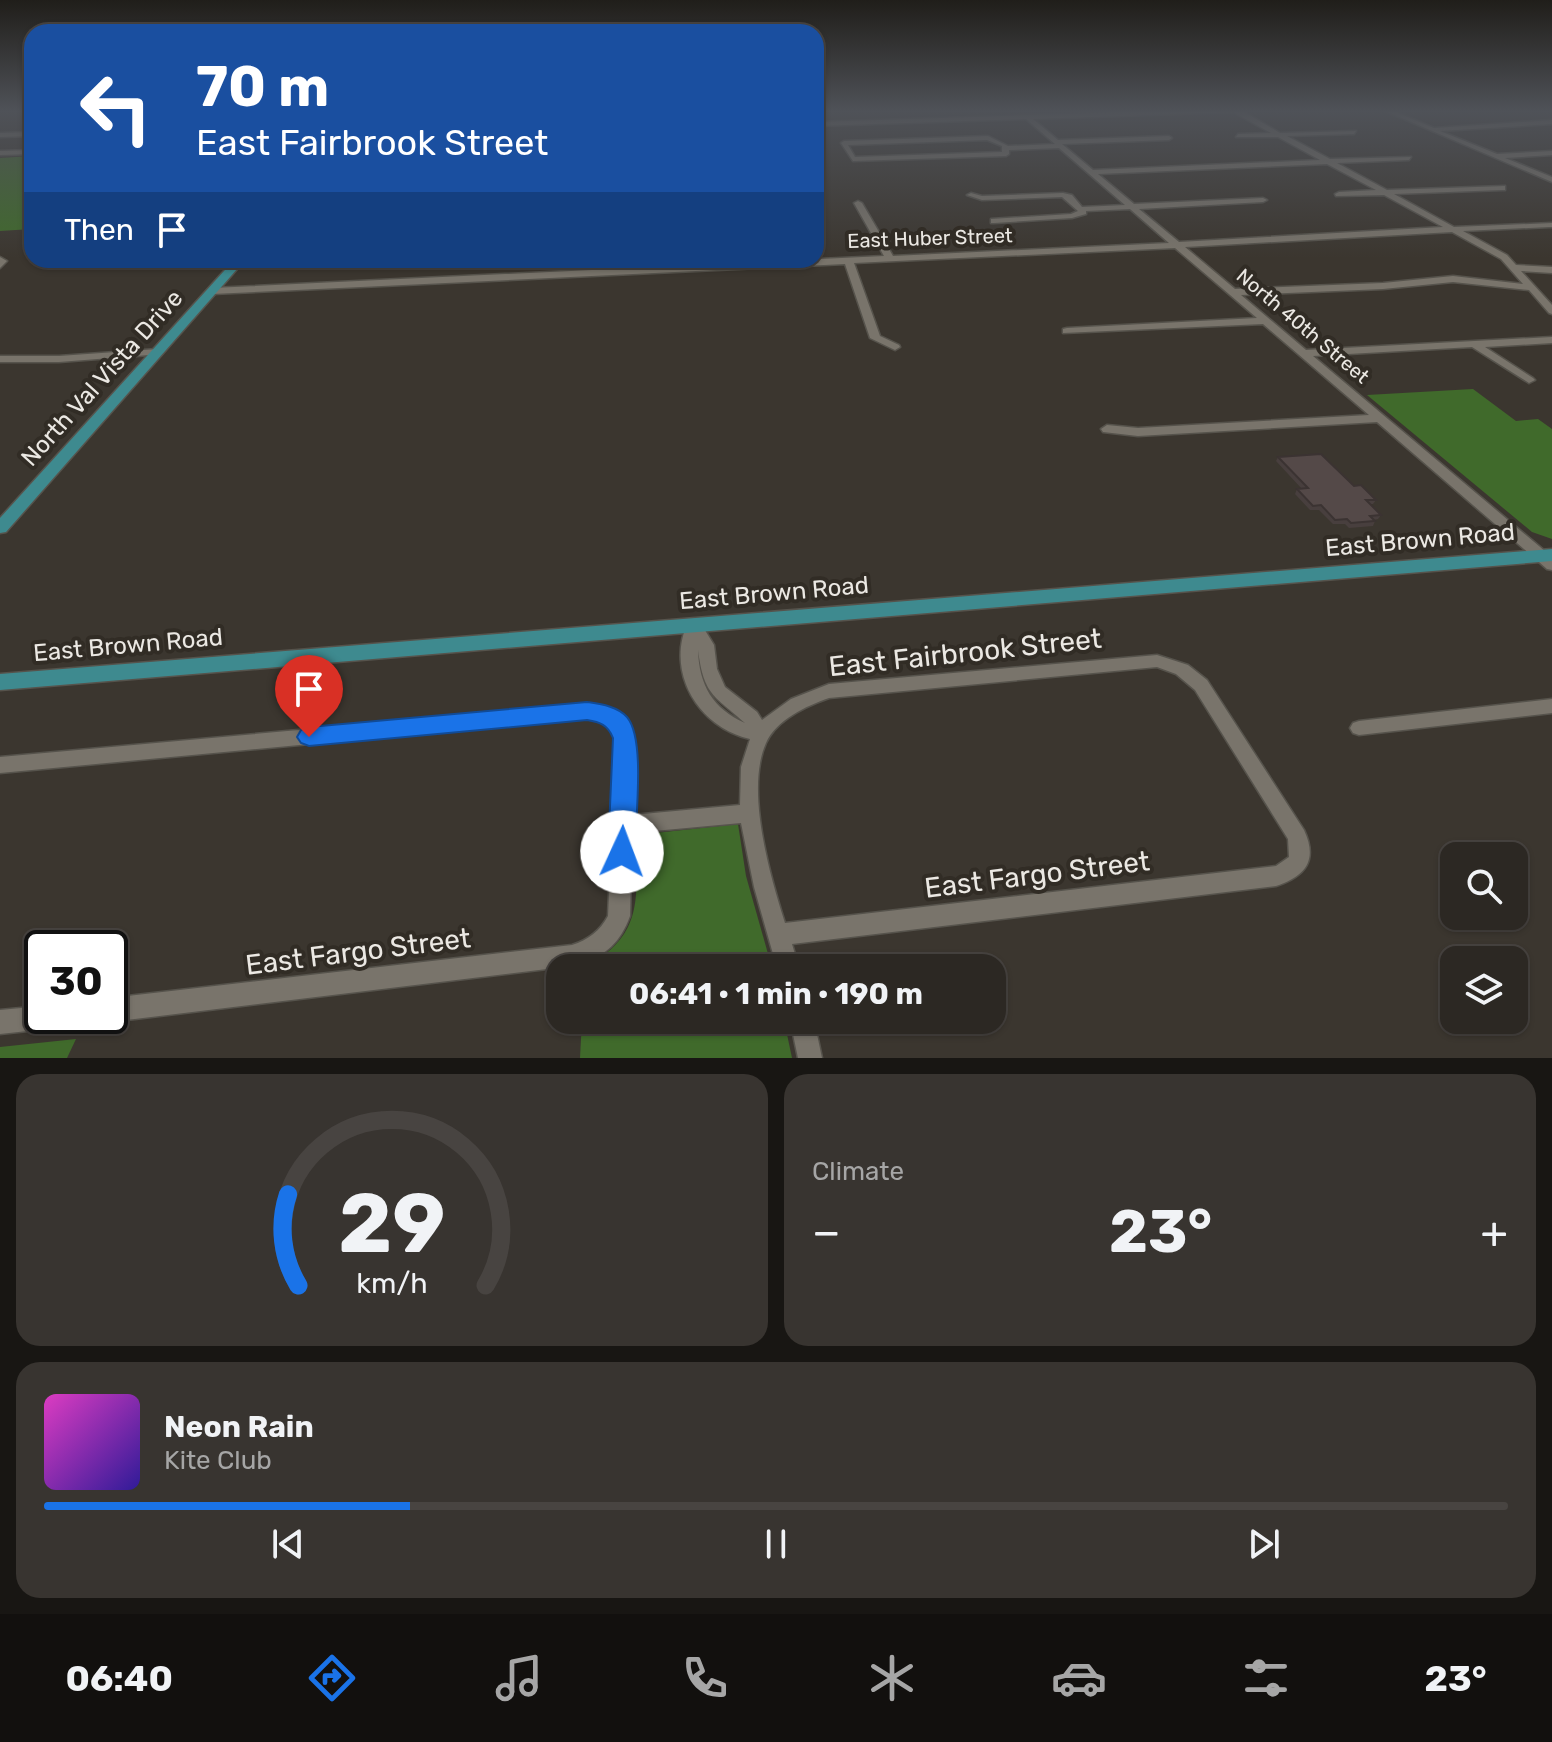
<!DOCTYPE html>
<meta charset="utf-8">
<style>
body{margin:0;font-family:Rubik,sans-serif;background:#383430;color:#f1f3f6;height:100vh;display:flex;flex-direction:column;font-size:30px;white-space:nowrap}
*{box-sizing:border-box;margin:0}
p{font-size:26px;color:#a6a6a6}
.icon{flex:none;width:44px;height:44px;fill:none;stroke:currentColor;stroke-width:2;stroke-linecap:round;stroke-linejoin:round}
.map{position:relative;height:1058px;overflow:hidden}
.panel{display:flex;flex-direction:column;gap:16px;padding:16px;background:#181613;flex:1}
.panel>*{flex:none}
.banner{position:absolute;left:24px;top:24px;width:800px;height:244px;border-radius:24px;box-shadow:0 2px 6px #0004,0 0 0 2px #484441;background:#1a4fa0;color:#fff;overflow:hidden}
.tools{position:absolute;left:1440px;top:842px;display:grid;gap:16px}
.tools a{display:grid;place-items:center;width:88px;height:88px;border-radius:16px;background:#2c2823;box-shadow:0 2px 6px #0004,0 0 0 2px #484441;font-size:40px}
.speed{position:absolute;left:24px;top:930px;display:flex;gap:16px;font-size:40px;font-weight:700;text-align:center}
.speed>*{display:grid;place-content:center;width:104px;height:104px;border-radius:50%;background:#2c2823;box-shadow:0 2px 6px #0004,0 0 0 2px #484441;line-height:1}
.speed .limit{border:4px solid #111;border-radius:12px;background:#fff;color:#111}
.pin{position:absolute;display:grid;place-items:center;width:68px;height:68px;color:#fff;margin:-82px -34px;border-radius:50% 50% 50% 0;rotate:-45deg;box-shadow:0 0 8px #0007}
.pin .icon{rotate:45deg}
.me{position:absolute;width:88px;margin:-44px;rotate:2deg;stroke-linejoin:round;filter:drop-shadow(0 0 6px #0008)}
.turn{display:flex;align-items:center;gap:28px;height:168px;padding:0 40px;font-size:36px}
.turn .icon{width:104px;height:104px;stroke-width:2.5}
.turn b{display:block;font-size:56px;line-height:68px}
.then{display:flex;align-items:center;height:76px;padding:0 40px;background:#0003;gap:16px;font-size:30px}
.big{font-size:60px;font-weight:700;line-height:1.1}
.panel .tile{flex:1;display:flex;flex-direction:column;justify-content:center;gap:12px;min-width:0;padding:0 28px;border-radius:24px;background:#383430}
.panel .dial{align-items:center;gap:0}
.dial svg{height:208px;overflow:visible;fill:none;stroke:#484441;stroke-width:7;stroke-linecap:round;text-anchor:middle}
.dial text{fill:#f1f3f6;stroke:none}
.song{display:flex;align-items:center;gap:24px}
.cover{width:96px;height:96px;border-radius:12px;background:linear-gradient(135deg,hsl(310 70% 55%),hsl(250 70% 35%))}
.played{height:8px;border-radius:4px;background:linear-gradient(90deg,#1a73e8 25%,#484441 25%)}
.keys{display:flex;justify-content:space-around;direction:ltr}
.heat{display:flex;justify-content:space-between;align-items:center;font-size:44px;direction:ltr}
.panel .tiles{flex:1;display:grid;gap:16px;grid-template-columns:1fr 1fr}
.tile:last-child{grid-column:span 2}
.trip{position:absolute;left:546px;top:954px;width:460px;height:80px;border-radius:24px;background:#2c2823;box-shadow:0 2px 6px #0004,0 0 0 2px #484441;font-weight:700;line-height:80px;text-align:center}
.menu{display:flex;height:128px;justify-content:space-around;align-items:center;background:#12100e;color:#a6a6a6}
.menu .icon{width:56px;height:56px}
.menu .active{color:#1a73e8}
.menu b{font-size:36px;color:#f1f3f6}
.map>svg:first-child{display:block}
</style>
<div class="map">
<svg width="1552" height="1058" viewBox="0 0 1552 1058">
<rect width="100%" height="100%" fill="#3b362f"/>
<!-- green -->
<g fill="#406a2b">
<path d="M32,156v73l-32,2v-73z"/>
<path d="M1473,389l43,32 22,-2 14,10v110l-20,-7 -165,-137z"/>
<path d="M738,824l8,52 26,92h-188c63,-35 51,-70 53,-133z"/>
<path d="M582,1020h202l8,38h-212z"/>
<path d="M76,1039l-9,19h-67v-11z"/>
</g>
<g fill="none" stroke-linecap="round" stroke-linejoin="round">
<!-- minor casing -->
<g stroke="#56534c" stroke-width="3">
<g id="minor">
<path d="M1183,110h58l39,23 76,-2 -2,3 -67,2 43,23 81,-2 -2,3 -72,3 50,27 118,-4v4h-3l-108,4 60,33 98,-4v4h-3l-86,4 44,24 9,10 36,2v6l-31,-2 31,34v9l-3,-1 -20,-23 -76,-8 -70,7 -142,6 65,55 246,-13v6l-67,4 48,31 2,2 -6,3 -57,-36 -159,9 239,201v13l-5,-1 -170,-147 -239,14 -35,-4 -2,-3 6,-4 31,3 231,-13 -106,-91 -200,9v-4l4,-1 190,-10 -82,-70 -321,15 26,73 19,9 1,2 -5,3 -25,-12 -25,-74 -633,30 -5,-3 5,-3 672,-32 -30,-53 4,-2 4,2 31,53 276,-13 -39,-34 -44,2v3l-14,4 -78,5h-3v-4l80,-5 7,-3 -16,-14 -80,3 -15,-5 4,-2 11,3 81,-3 9,2 10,12 43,-2 -66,-57 -50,2v4l-3,2 -153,5 -12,-18 3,-2 144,-5 20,10 47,-2 -29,-25 -210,7v-4zM1233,112l38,21 -33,1 -2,3h42l42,23 -227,10 -31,-26 107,-4 3,-2 -3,-2 -111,4 -25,-21zM987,140l15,6v6l-147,5 -7,-12zM1327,164l49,26 -37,2 -4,2 1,2 48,-1 59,32 -264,15 -40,-33 124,-7 4,-2 -4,-2 -129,6 -36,-30zM1452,232l49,27 22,25 -70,-8 -70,7 -148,6 -50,-42z"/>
<path d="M1383,110h8l43,18 118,-8v4l-112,7 57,23 55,-3v4l-47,3 47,19v5z"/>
<path d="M32,132v4l-32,1v-4z"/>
<path d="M32,150v4l-32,1v-4z"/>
<path d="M0,257l7,4 -7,7z"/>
<path d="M158,349l4,1v4l-103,8h-59v-6h59z"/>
<path d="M694,620l6,2 14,23 3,24 8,18 32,25 5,8 29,-21 38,-15 328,-29 31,10 19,15 97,150c14,30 2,46 -28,56l-484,58 7,24h-22l-23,-81 -13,-64 -109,10 -2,83c-10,27 -23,38 -50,49l-470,57 -8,-4 -1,-2h9v-18l462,-53c16,-5 28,-14 36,-29l8,-178c-5,-14 -15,-19 -29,-20l-587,55v-16l587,-53c24,2 39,11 47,34l-2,77 108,-10 1,-38 9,-28c-52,-12 -85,-67 -62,-117zM698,650c6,46 16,45 47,73 -32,-14 -46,-38 -47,-73zM1157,667l19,7 19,16 93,149 1,18 -13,9 -491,57c-15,-47 -40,-133 -19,-180 10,-23 40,-37 63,-45z"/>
<path d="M1552,699v14l-193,22 -6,-2 -3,-5 3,-5 6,-2z"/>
<path d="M42,1006v10h25l-4,8 -8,4 -55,6v-24z"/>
<path d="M790,1020h24l8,38h-24z"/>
</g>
</g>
<!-- major casing -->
<g stroke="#56534c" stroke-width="3">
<g id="major">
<path d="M234,260h11l-239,272 -6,1v-15z"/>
<path d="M1552,549v12l-1552,129v-16z"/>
</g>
</g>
<!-- minor -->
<use href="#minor" fill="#79746b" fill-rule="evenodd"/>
<!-- major -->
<use href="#major" fill="#3e8a8f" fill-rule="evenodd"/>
</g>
<!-- wall -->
<path fill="#483f3e" d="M1278,457l76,29 22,14 -3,4h-3l11,11 -3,4 -4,1 1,1 -2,5 -24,2 -4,-4h-12l-14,-14h-9l-15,-16 2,-5h5l-26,-28z"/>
<!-- building -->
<path fill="#544948" stroke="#3b3332" stroke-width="2" d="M1321,454l33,32 7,-1 15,15h-10l15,15 -11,1 5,5 -24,2 -4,-4 -12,1 -14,-15 -8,1 -16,-17 11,-1 -30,-31z"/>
<!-- sky -->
<linearGradient id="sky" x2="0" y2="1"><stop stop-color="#201e1a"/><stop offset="0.43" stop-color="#4f5258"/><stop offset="1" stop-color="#4f5258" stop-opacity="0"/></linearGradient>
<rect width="1552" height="258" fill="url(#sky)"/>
<!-- route -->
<path fill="#1a73e8" stroke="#114b97" stroke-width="2" d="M587,702c13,2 30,4 40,15 19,22 8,104 8,135l-4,8 -9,4 -10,-4 -4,-8 5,-114c-5,-13 -13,-16 -26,-18l-278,26 -8,-3 -4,-6 4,-7 8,-3z"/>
<g text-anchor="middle" stroke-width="8" stroke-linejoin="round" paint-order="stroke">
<!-- far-street labels -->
<g font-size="20" fill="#ebe8e3" stroke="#312c25">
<text transform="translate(930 238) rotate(-2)" y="7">East Huber Street</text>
<text transform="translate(1303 326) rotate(40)" y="7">North 40th Street</text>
</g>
<!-- street labels -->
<g font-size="24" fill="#ebe8e3" stroke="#312c25">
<text transform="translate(102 378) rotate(-48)" y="8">North Val Vista Drive</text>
<text transform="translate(1420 540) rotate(-5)" y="8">East Brown Road</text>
<text transform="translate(774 593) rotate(-5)" y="8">East Brown Road</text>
<text transform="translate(128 645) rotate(-5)" y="8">East Brown Road</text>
</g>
<!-- near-street labels -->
<g font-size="28" fill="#ebe8e3" stroke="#312c25">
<text transform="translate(965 652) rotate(-6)" y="10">East Fairbrook Street</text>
<text transform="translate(1037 874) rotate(-7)" y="10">East Fargo Street</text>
<text transform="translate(358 951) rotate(-7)" y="10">East Fargo Street</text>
</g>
</g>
</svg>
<div class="tools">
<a><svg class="icon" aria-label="search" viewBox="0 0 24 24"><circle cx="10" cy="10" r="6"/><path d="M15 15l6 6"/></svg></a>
<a><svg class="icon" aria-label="layers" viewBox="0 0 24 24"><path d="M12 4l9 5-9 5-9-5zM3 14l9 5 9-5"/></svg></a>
</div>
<div class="speed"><div class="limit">30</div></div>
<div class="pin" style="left:309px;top:737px;background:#d93025"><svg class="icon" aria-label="arrive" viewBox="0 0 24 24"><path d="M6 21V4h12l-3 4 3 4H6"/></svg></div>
<svg class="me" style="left:622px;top:852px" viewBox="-20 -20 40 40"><circle r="19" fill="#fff"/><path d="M0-13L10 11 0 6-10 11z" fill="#1a73e8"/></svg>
<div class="trip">06:41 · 1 min · 190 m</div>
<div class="banner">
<div class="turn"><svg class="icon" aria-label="left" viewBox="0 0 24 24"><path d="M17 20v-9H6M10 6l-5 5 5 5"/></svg><div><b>70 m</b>East Fairbrook Street</div></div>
<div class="then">Then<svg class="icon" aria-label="arrive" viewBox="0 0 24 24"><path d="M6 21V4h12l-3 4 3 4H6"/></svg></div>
</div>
</div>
<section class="panel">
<div class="tiles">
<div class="tile dial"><svg viewBox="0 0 100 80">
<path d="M14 69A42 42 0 1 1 86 69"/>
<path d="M14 69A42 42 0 0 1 10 34" stroke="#1a73e8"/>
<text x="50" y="56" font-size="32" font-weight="700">29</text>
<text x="50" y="72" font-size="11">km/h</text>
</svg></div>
<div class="tile"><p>Climate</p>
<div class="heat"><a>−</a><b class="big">23°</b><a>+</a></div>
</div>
<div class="tile">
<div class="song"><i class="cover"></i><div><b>Neon Rain</b><p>Kite Club</p></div></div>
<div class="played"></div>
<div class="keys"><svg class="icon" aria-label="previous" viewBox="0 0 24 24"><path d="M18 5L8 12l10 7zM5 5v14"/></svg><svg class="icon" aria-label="pause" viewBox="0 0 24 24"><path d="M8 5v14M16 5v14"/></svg><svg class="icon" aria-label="next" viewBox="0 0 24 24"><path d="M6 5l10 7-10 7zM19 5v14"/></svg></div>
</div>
</div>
</section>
<nav class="menu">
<b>06:40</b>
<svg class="icon active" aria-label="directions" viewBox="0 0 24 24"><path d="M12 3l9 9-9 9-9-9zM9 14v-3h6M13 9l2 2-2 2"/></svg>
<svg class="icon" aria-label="music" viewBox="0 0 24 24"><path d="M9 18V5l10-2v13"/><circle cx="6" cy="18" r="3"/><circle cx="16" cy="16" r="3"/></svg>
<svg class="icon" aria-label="phone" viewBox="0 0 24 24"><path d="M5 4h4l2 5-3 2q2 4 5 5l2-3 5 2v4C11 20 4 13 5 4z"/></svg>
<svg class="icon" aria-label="climate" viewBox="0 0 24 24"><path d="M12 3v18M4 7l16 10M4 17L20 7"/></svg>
<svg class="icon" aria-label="car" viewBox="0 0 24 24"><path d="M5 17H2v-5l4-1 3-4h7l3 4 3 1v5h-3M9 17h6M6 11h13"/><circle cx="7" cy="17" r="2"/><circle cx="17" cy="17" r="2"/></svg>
<svg class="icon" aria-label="filters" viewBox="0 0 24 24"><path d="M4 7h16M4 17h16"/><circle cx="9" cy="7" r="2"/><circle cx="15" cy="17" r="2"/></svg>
<b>23°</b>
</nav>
